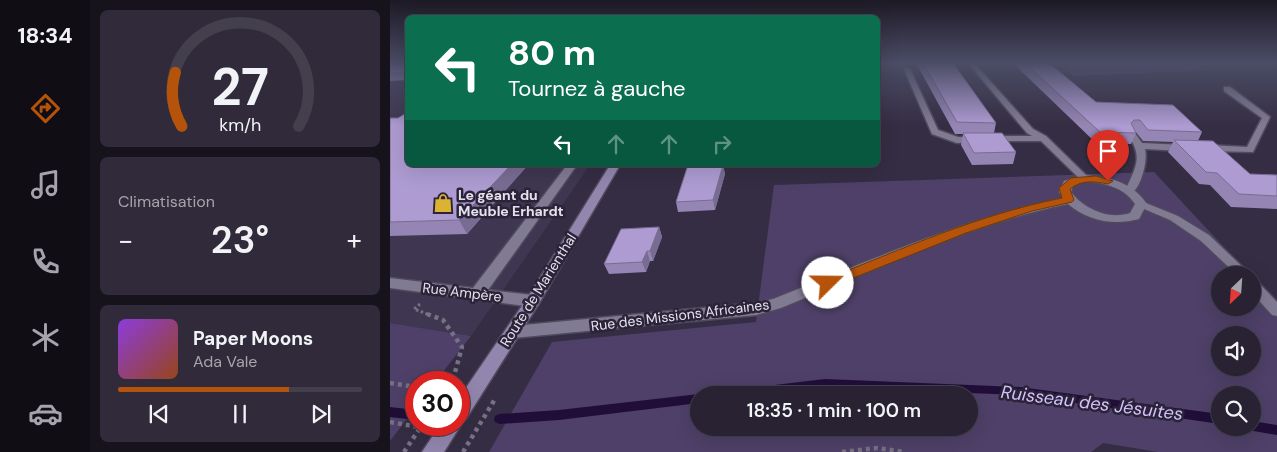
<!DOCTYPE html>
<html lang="fr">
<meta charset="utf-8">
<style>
body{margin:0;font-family:"DM Sans",sans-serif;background:#302a3a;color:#f1f3f6;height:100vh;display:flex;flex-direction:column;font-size:19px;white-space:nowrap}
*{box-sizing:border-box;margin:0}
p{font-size:16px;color:#a5a4ac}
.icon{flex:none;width:28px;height:28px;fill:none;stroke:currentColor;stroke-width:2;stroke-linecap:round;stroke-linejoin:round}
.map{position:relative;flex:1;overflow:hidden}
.details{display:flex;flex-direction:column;gap:10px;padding:10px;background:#16131c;width:300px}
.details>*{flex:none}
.top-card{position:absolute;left:15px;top:15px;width:475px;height:152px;border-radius:8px;box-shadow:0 5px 20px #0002,0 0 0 1px #443f4d;background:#0b6e4f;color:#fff;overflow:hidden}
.needle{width:32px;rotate:205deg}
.tools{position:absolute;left:821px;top:266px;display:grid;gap:10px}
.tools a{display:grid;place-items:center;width:50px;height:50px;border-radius:50%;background:#282232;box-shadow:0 5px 20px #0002,0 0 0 1px #443f4d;font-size:25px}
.speed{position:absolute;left:15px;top:371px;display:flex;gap:10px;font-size:25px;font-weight:700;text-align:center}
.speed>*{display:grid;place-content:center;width:65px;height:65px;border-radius:50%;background:#282232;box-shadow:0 5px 20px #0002,0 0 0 1px #443f4d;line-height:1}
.speed .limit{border:8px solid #d22;background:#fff;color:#111}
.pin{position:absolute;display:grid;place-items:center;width:42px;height:42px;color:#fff;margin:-51px -21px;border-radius:50% 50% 50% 0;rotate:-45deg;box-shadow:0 0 5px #0007}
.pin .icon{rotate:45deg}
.me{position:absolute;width:55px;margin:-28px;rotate:68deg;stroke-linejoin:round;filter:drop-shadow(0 0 4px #0008)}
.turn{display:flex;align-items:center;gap:18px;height:105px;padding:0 20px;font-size:22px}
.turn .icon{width:65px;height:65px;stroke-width:2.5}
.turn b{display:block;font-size:35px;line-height:42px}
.lanes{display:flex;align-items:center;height:48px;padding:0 20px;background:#0003;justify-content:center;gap:25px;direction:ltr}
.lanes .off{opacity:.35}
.big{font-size:38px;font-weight:600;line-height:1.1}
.details .card{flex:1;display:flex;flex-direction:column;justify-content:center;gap:8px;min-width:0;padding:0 18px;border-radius:8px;background:#302a3a}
.details .dial{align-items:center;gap:0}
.dial svg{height:130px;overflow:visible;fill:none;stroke:#443f4d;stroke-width:7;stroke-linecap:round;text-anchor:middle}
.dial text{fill:#f1f3f6;stroke:none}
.song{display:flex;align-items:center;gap:15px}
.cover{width:60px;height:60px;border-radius:8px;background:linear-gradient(135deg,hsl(270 70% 55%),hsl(20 70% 35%))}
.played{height:5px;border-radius:2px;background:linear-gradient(90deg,#b45309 70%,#443f4d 70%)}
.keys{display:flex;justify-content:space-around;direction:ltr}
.heat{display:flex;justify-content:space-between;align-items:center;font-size:28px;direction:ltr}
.trip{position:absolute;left:300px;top:386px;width:288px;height:50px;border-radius:25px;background:#282232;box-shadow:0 5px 20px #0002,0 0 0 1px #443f4d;font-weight:600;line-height:50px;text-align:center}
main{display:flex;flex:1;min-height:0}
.dock{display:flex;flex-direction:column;width:90px;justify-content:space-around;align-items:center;background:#100e14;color:#a5a4ac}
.dock .icon{width:35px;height:35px}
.dock .active{color:#b45309}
.dock b{font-size:22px;color:#f1f3f6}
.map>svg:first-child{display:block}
</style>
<main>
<nav class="dock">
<b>18:34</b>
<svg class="icon active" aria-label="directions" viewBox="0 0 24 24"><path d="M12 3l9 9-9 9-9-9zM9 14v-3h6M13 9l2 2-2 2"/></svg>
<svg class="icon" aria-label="music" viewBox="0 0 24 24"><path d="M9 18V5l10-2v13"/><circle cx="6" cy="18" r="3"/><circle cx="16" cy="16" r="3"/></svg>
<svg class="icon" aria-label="phone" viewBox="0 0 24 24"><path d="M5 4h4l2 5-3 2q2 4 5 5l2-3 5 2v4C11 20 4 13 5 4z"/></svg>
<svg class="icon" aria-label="climate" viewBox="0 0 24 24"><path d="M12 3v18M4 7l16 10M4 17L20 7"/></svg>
<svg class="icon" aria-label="car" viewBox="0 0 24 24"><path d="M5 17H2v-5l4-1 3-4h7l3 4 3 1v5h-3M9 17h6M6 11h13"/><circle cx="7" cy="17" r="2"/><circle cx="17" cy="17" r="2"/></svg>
</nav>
<section class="details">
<div class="card dial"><svg viewBox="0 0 100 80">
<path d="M14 69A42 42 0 1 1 86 69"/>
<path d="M14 69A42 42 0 0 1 10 36" stroke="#b45309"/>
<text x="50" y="56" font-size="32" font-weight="700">27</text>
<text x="50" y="72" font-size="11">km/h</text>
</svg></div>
<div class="card"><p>Climatisation</p>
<div class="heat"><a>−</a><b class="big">23°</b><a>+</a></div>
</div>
<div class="card">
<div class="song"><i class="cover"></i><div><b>Paper Moons</b><p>Ada Vale</p></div></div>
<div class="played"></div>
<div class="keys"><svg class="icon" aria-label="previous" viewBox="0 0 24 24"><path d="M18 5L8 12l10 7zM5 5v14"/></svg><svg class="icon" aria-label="pause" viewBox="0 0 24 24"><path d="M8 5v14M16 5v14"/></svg><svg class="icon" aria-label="next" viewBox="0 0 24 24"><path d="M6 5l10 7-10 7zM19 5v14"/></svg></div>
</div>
</section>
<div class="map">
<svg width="887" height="452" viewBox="0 0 887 452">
<rect width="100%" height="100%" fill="#352d43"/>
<!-- built -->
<path fill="#3f3651" d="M0,63h17l1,102h182l-119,171 -81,-13z"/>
<!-- green -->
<g fill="#4e4068" fill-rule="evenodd">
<path d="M666,63h138l14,7 -134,6z"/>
<path d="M764,172l96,103h-30v33h32l1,-31 24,26v149h-119l-55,-9 -12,9h-602l63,-110 204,-20 18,-137zM830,335h32v33h-32zM309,395h270v33h-270zM830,395h32v33h-32z"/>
<path d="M0,323l81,13 -36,46h-19v25l-26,34z"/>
</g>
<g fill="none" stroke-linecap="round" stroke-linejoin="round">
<!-- stream -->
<g fill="#200e38" fill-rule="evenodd">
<path d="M435,379l195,8 200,27v10l-200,-29 -195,-8 -64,8h-41l1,-3 4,-1z"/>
<path d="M309,394l4,1h-4v8l-140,17 -60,4 -4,-2 -1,-3 1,-3 4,-2 60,-4z"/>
<path d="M0,407l26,3v10l-26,-3z"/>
<path d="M862,421l25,4v10l-29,-5 -1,-2h5z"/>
</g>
<!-- lane casing -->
<g stroke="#504a5c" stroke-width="3">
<g id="lane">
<path d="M578,63h6l59,66 13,7 41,40 2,2 -2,2h-6l-40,-39h-51v-4l3,-1h39l-5,-3z"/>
<path d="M515,68l5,1 28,61 20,7 22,1v4l-23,1 -25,-9 -28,-65z"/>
<path d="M834,87h6l40,30 -17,35 -45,-1 -4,-3 4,-3 39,2 15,-29 -38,-27z"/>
<path d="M742,132l3,1 7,10 42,2 4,3 -4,3 -39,-2c3,11 -4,41 -15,45l-5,-3c10,-23 19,-33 3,-56z"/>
<path d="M751,201l37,15 31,19 42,40h-14l-36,-34 -31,-21 -33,-14 -1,-2z"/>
<path d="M862,280l5,1 20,21v14l-5,-1 -20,-22z"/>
</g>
</g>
<!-- street casing -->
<g stroke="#504a5c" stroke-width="3">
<g id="street">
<path d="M177,165h10l-89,125 45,5 5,2 2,4 -2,4 -5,2 -143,-19v-10l83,10z"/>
<path d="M694,175c26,2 48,7 63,29l-8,15c-25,7 -51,2 -71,-15 -101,21 -192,65 -287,104l-25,7 -243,23 -6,-2 -2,-4 2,-4 6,-2 243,-23 17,-4c96,-38 189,-80 290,-101l-4,-6 5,-11zM695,181c19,2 39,6 50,23l-5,9c-21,7 -46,-4 -59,-21l2,-6z"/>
</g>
</g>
<!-- secondary casing -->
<g stroke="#504a5c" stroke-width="3">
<path id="secondary" d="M220,165h10l-82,140 -72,114 -7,3 2,3 -17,27h-22l18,-27h19v-27l69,-101z"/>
</g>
<!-- path-far1 -->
<path stroke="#777184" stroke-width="3" stroke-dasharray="2.5 2.5" stroke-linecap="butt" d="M30,304l-6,5 16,6"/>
<!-- path -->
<g stroke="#777184" stroke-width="4.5" stroke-dasharray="4 4" stroke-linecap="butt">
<path d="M37,314l16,6 19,27 -8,29 -4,6"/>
<path d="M0,383l26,4"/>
<path d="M0,422l34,6"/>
<path d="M14,452l18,-27"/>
<path d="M73,452l32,-53"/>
<path d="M452,452l35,-4 28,4"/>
</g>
<!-- lane -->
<use href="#lane" fill="#817a93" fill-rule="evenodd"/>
<!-- street -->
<use href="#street" fill="#817a93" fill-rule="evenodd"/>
<!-- secondary -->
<use href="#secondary" fill="#9386ae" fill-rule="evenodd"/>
</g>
<!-- wall -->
<g fill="#9585b4">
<path d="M0,63h18v17l-18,1z"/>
<path d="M526,63h37l43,60 -2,10 22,19 -3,12 -41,1 -11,-20 2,-11h-8z"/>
<path d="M623,63h36l47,39 106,30 -4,9 52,33 27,1v34l-46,-2 -21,-22 -11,-1 -31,-32 5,-10 -30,-1 -8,-10 1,2 -5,11 -35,-1z"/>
<path d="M0,118h8l130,47 -61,69 -77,2z"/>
<path d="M298,165h35l2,9 -10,36 -37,2 -2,-10z"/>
<path d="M269,227l3,10 -9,24h-3l-4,11 -37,2 -5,-10z"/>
</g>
<!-- shaded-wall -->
<g fill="#796c92">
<path d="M121,165h17l-61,69 -8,-14z"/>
<path d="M333,165l2,9 -10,36 -2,-10z"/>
<path d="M269,227l3,10 -9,24 -3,-10z"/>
<path d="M257,251l3,10 -4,11 -4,-10z"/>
</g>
<!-- building -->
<g fill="#ad9bd1" stroke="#796c92">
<rect x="0" y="63" width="18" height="10"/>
<path d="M533,63h30l43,60 -39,-1z"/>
<path d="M635,63h24l47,39 77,3 29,27 -54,-2 -8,-10h-6l-3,3 5,10 -36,-1z"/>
<path d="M18,112v53h103l-52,55 -69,2v-104h8z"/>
<path d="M573,133h39l14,19 -42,1z"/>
<path d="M784,140l39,1 37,33 27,1v21l-38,-2 -22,-21 -11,-1z"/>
<path d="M298,165h35l-10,35 -37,2z"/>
<path d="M269,227l-9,24h-3l-5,11 -38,2 17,-35z"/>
</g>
<!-- sky -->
<linearGradient id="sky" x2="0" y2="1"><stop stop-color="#1d1925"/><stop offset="0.5" stop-color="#4b4c66"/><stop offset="1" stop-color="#4b4c66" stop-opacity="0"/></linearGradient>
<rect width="887" height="126" fill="url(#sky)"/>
<!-- route -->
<path fill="#b45309" stroke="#753606" d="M706,176l17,5 -5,3c-14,-3 -27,-4 -38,5l4,11 -2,2 -40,9 -66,22 -133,53h-9l-2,-3 2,-3c78,-31 156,-66 238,-82l-3,-10 12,-10z"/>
<!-- icons -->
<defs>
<g id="shop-bare" transform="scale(1.5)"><path d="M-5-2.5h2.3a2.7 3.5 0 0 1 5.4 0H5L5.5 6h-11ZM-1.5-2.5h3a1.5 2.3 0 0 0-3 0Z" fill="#dcb233" stroke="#2b2439" stroke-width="2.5" paint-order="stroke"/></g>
</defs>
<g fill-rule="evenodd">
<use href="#shop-bare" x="53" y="203"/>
</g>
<g text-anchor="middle" stroke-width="5" stroke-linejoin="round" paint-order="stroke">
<!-- poi labels -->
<g font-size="14" font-weight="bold" fill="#e5e1ef" stroke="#2b2439" text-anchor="start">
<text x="68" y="200">Le géant du<tspan x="68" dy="16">Meuble Erhardt</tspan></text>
</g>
<!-- street labels -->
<g font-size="14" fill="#e5e1ef" stroke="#2b2439">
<text transform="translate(148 290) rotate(-58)" y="5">Route de Marienthal</text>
<text transform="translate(72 292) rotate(7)" y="5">Rue Ampère</text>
<text transform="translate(290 315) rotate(-7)" y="5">Rue des Missions Africaines</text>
</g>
<!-- near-water labels -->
<g font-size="18" font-style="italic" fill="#d4c1fe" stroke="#2b2439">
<text transform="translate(702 403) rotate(7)" y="6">Ruisseau des Jésuites</text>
</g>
</g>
</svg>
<div class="tools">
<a><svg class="needle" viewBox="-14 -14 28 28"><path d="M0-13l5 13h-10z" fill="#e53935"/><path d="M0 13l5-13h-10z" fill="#a5a4ac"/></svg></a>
<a><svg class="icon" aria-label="sound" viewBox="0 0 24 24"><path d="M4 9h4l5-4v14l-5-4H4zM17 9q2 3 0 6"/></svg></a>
<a><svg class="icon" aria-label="search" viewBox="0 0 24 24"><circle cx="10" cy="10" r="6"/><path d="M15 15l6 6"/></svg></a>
</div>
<div class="speed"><div class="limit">30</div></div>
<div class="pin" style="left:718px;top:181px;background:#d93025"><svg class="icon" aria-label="arrive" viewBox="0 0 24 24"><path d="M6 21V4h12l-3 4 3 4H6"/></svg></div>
<svg class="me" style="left:438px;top:283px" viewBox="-20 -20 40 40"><circle r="19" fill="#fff"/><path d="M0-13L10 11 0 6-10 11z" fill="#b45309"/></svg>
<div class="trip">18:35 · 1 min · 100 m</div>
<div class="top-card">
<div class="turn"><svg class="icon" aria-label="left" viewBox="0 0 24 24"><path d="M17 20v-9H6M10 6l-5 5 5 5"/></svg><div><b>80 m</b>Tournez à gauche</div></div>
<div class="lanes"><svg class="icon" aria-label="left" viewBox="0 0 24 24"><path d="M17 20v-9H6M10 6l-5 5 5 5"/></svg><svg class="icon off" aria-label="ahead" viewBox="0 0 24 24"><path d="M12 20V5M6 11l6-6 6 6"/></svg><svg class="icon off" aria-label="ahead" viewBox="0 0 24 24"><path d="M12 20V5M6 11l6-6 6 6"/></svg><svg class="icon off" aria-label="right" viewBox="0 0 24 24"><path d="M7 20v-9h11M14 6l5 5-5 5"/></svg></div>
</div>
</div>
</main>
